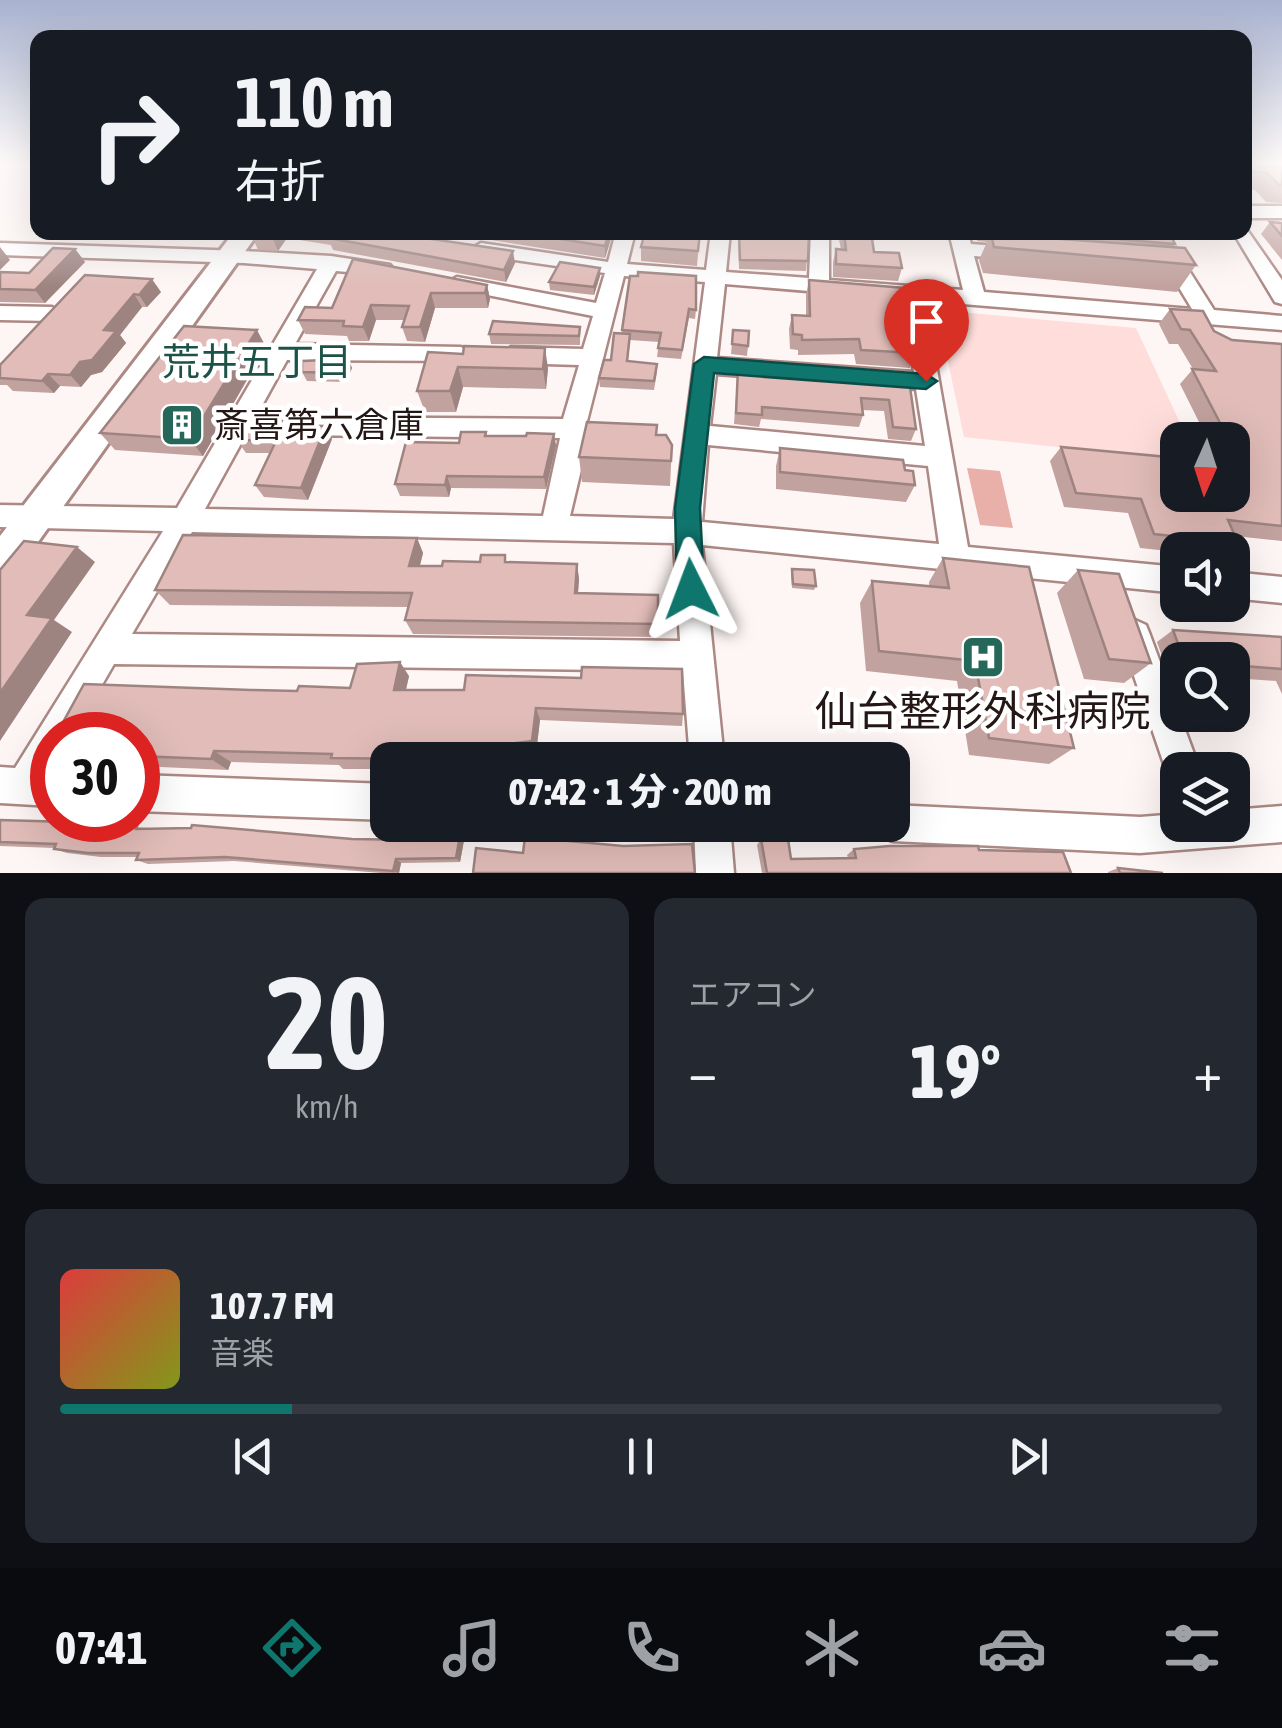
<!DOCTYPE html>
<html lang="ja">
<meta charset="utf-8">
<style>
body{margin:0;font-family:"Asap Condensed","Noto Sans JP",sans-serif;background:#242831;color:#f1f3f6;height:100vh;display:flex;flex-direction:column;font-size:38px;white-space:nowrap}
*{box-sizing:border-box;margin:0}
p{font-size:32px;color:#9ea1a6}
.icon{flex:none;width:55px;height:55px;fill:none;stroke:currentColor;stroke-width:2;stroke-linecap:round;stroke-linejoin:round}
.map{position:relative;height:873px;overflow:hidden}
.sheet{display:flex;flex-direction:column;gap:25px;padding:25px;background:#0d0f14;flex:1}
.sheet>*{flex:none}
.top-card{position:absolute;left:30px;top:30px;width:1222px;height:210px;border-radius:20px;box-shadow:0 10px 40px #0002;background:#171b24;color:#f1f3f6;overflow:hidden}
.needle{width:65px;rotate:183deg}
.tools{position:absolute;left:1160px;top:422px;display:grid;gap:20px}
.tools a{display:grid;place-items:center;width:90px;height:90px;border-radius:20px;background:#171b24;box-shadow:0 10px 40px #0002;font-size:50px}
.speed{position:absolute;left:30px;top:712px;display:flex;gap:20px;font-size:50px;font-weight:700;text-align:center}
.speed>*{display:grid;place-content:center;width:130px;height:130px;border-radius:50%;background:#171b24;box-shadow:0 10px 40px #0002;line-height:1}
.speed .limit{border:15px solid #d22;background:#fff;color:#111}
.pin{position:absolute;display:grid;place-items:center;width:85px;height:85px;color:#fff;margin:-102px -42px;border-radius:50% 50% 50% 0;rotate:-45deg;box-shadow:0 0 10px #0007}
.pin .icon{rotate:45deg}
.me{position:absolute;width:110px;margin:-55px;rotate:357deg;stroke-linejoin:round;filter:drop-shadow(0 0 8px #0008)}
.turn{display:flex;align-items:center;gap:35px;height:210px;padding:0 40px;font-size:45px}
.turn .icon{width:130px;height:130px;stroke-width:2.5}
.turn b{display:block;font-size:70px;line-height:85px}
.big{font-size:75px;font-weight:800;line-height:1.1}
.sheet .card{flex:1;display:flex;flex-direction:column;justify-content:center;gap:15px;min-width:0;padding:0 35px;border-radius:20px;background:#242831}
.sheet .dial{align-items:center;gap:0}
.dial b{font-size:130px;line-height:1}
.song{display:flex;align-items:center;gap:30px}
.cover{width:120px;height:120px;border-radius:15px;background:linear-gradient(135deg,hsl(0 70% 55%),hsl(70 70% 35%))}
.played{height:10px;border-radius:5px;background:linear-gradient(90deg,#0f766e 20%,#363941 20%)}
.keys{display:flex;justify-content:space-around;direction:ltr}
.heat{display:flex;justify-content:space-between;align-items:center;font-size:55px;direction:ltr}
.sheet .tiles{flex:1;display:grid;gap:25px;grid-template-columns:1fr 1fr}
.card:last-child{grid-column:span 2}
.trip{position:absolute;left:370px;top:742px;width:540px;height:100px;border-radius:20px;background:#171b24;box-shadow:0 10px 40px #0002;font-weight:800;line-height:100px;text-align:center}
.dock{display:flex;height:160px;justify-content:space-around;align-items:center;background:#090b0e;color:#9ea1a6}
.dock .icon{width:70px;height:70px}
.dock .selected{color:#0f766e}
.dock b{font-size:45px;color:#f1f3f6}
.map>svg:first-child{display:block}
</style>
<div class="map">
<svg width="1282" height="873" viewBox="0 0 1282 873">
<rect width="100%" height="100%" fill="#fef6f5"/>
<!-- green -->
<path fill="#feddda" d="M937,310l199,18 52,112h-10l-1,20 -213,-23z"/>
<!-- water -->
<path fill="#e9afa9" d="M967,468l33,3 13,57 -33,-3z"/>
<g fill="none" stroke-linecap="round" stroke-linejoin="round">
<!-- stream -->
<g stroke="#e9afa9" stroke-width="6">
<path d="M674,825l17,1"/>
<path d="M766,825l114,6"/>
</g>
<!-- minor casing -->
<g stroke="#ac8985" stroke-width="5">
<g id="minor">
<rect x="1245" y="206" width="37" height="12"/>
<path d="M1245,227l37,53v24l-7,-2 -42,-70h12z"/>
<path d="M616,232h19l-8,32 79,6 5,-38h19l-4,40 83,6 2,-46h18v48l134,10 -14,-58h19l3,12 42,3 10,6 -10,6 -39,-3 10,36 208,17 -23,-38 -16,-7c6,-9 20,-6 30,-3l31,49 68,6v14l-357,-29 43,246 210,20v26l-476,-48 22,215h-34l-7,-89 -569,-7 -41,71h-21v71l-52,-3v-36l15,1 148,-237 -163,-4v-22l177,3 140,-239 -73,-6 -244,-8v-12l244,8 87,5 59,9 3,4 -10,6 -47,-4 -41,73 166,3 11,8 -3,6 -182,-1 -82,149 338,7 17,-78 -267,-3 -9,-2 -3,-7 3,-7 9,-2 270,2 16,-54 -68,-2 -11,-8 11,-8 72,2 10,-33 -136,-27 -10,-6 10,-6 139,26 9,-30 -124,-18 -10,-6 10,-6 127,19zM624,276l81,6 -31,237 -104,-3 16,-67 -1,-20zM725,284l178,15 11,73 -197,-14zM716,374l200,15 9,57 -215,-20zM708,445l220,21 11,78 -237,-22zM192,532l482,11 6,98 -548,-7z"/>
<path d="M0,306l52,1 11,7 -11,7 -52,-1z"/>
<path d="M1232,572l50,5v26l-50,-5z"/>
<path d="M1135,620l11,5 4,10 50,135h-22v15l-7,-3 -5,-12 -46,-135 4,-10z"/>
<path d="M138,775l250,9v36l-250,-9z"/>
<path d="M892,805l248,12 38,-3v11h54v-15l50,-4v36l-142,11 -248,-12 -13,-5 -4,-11h17z"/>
<path d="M694,825h36l4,48h-38z"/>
</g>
</g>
<!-- major casing -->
<g stroke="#ac8985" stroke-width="6">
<path id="major" d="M234,232h25l-246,345 -13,5v-46z"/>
</g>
<!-- minor -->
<use href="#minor" fill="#fff" fill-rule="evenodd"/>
<!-- major -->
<use href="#major" fill="#fff" fill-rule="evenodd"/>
</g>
<!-- wall -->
<g fill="#c2a29e">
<path d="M1245,165h37v38l-16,-1 -11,-12 -10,-1z"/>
<path d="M1270,222l12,1v37l-21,-26z"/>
<path d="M145,232h23l-2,4 -19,-1z"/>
<path d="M257,232h127l131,31 -9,19 -173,-32 -2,-5 -44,-7 -9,13 -20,-1 -5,-12z"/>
<path d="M440,232h173l-8,26z"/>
<path d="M700,232l-3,34 -56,-5v-14z"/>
<path d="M738,232h71l-3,39 -67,-2z"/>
<path d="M841,232h30l3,20 28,16 -4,13 -65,-4v-15l3,-13 5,1 -2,-11z"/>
<path d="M980,232h117l78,12 -2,3 23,18 -19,27 -194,-19 -4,-13 8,-18 -10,-1z"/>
<path d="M1181,232h52l-4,6h-44z"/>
<path d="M75,249l10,13 -40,41 -45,-1v-30l29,1z"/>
<path d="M600,268v8l-6,19 -44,-5 -1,-8z"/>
<path d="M85,275l76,17 -14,15h-5l-22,28 6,8 -24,29 -11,3 -10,12 -21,-1 -6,7 -41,-2 -6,-6h-7v-20z"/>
<path d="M630,276l66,34 -1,9 -6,-1 -8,41 -24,-2 2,-15 -29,-2 -2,21 29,11 -3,18 -54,-3 -1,-9 12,-18 11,-27z"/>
<path d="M809,280l106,73 -5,15 -54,-4 -2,-10 -56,1v-5l-8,-1 -1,-20 3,-14 14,1v-21z"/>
<path d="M487,285l3,14 -2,9h-53l-10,34 -18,-1 -5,-14 2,-7h-28l-7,21h-20l-2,-5 -42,-2 -7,-14 34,-12z"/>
<path d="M1170,309l62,31 50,4v197l-47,-5 3,7 -8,7h-52v2l-38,-4 -12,-35 -64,-6 -14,-46 11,-14 171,48v-55h-24l-28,-56 13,-15 -15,-25h-9l-10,-20z"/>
<path d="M733,330l15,16 -1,10 -16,-2z"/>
<path d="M489,334l91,2v9l-89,-1z"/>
<path d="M266,347l-63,109 -88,-6 -15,-17z"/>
<path d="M428,352l120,16 -2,21 -83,-2 -7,25h-31l-8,-21z"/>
<path d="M348,359l4,9 -6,14 -39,-1 -5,-9z"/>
<path d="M738,368l24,6 100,7 1,-4 46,3 7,49 -5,12 -23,-2 -4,-28 -22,-1 1,5 -4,12 -98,-8 -2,8 -25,-3z"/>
<path d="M486,432l1,4h39l28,-2 2,12 -10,43 -95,-1 -2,9 -49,-1 -5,-12 64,-41z"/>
<path d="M656,435l16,10 -2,41 -88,-4 -3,-25z"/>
<path d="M332,439l-24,61 -44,-3 -9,-12 15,-32h-24l-9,-13z"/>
<path d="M780,448l125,22 10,15 -9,17 -130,-13v-23z"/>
<path d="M417,538l6,15 -3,13 87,-4 70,2 2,15 -1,14 80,2 -1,42 -244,-3 -8,-14 3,-13 -238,-2 -15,-15z"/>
<path d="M943,558l131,190 -25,16 -80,-9 -12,-74 -91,-10 -6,-68 12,-22 57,5v-4z"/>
<path d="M792,569l24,17 -2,4 -22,-2 -1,-15z"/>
<path d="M1078,570l73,93 -27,20 -40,-4 -27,-86z"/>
<path d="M1173,630l109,7v57l-6,-13 -44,-3v-18h-54v13h-10l-11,-31z"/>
<path d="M409,676l-3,14 277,24 -1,12 -142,-6 -4,33 -22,3 -1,4h-125v9h-45l-4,-4 -108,-3 -3,8 -90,-4v-31l113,-45 46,1 53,-3z"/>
<path d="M0,820l352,19 64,1 49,-5 -5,27 -59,1 -2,10h-18l-147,-12 -86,3 -12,-4 2,-3h-37l-34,-4 -13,-4 1,-1 -55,-2z"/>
<path d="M761,839l30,20 57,-1 -1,-3 7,-6 125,1 92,23h-309l-5,-28z"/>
<path d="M1118,868l45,5h-55v-1z"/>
</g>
<!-- shaded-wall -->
<g fill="#9e8481">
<path d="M277,232h7l3,6 -9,13 -5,-12z"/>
<path d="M609,232h4l-8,26v-12z"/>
<path d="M0,247l10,13 -10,10z"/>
<path d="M75,249l10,13 -40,41 -10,-13z"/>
<path d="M513,251l2,12 -9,19 -2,-12z"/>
<path d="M600,268v8l-6,19v-8z"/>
<path d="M152,279l9,13 -14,15 -8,-12z"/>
<path d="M487,285l3,14 -2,9 -3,-15z"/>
<path d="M431,293l4,15 -10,34 -5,-15z"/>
<path d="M134,294l8,13 -22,28 6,8 -24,29 -11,3 -10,12 -11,-12z"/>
<path d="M371,305l5,15 -7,21 -6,-14z"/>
<path d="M257,330l9,17 -63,109 -13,-17z"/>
<path d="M545,348l3,20 -2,21 -3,-20z"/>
<path d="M348,359l4,9 -6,14 -4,-9z"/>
<path d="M458,367l5,20 -7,25 -6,-21z"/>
<path d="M48,374l12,12 -6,7 -12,-12z"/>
<path d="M326,426l6,13 -24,61 -7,-12z"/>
<path d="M554,434l2,12 -10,43 -2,-12z"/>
<path d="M447,476l4,12 -2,9 -4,-12z"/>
<path d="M417,538l6,15 -7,27 -7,-14z"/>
<path d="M77,547l18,15 -41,58 18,12 -72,109v-48l27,-78z"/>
<path d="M577,564l2,15 -2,28 -2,-14z"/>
<path d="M400,662l9,14 -6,26 -9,-12z"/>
<path d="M536,708l4,12 -4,33 -4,-12z"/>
<path d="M509,744l5,12 -1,4h-6z"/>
<path d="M214,751l17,11 -3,8 -17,-11z"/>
<path d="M461,830l4,5 -5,27 -4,-4z"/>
<path d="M396,859l5,4 -2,10 -6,-2z"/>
</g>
<!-- building -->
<g fill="#e1bcb8" stroke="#9e8481" stroke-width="2.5">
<path d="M1245,165h37v20h-3l-12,-12 -22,-2z"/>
<path d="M1270,222l12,1v13z"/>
<path d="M257,232h20l-4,7 -20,-1z"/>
<path d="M325,232h59l129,19 -9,19 -175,-32 3,-5z"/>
<path d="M516,232h93l-4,14z"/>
<path d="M645,232h55l-2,19 -57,-4z"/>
<path d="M739,232h70l-1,29 -68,-1z"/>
<path d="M844,232h27l3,20 25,1 3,15 -66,-4v-15l10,1z"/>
<path d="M1032,232h65l75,6 3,6z"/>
<path d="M991,234l194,14 11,17 -202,-18z"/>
<path d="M53,248l22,1 -40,41 -35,-1v-17l29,1z"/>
<path d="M353,259l134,26 -2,8h-54l-11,34h-18l7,-21 -38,-1 -8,22 -20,-1 1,-5 -46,-1 7,-13 27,1z"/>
<path d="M560,262l40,6 -6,19 -45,-5z"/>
<path d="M638,272l58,4v34l-7,-1 -7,41 -24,-2 3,-15 -39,-3 8,-54h8z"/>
<path d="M85,275l67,4 -13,16 -5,-1 -30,36 12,1 -24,29 -12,2 -10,13 -22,-1 -6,7 -42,-3v-13z"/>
<path d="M809,280l96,8 10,65 -54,-3 -2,-11 -57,1v-5l-9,-1 -1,-19 18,1z"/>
<path d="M1170,309l33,2 11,20 18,9 50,4v182l-54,-6 10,23 -84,-9 -13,-35 -65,-6 -15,-46 117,11v37h54v-31l10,1 -10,-19v-6h-3l-37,-71 24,2 -26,-41 -9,-1z"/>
<path d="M493,321l87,6 -1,9 -90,-2z"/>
<path d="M184,326l73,4 -67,109 -90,-6z"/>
<path d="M733,330l16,1 -1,15 -16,-2z"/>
<path d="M614,333l16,1 -3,27 30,3 -3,17 -55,-3 5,-18h7z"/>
<path d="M464,346l81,2 -2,21 -85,-2 -8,24h-33l11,-39 35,2z"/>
<path d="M348,359l-6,14 -40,-1v-11z"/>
<path d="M738,368l24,1v5l102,8 -1,-5 46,3 7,49 -23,-2 -4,-27 -28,-2 2,17 -101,-8v8l-26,-2z"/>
<path d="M587,422l70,3 -1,10h10l6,10 -1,16 -92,-4z"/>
<path d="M246,425l80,1 -25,62 -46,-3 21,-44 -39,-1z"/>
<path d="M461,432h25l-1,4h41l1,-3 27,1 -10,43 -97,-1 -2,9 -50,-1 11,-42 53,1z"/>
<path d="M780,448l123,12 2,10 8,1 2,14 -135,-13z"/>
<path d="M183,535l234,3 -8,28h33l1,-5 37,1 1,-7h24v7l72,2 -2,29 83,2v29l-253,-4 7,-27 -257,-3z"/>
<path d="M24,541l53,6 -50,68 25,3 -52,75v-123z"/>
<path d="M943,558l86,9 45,181 -85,-10 -14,-77 -96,-10 -7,-70 77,7z"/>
<path d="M792,569l22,1 2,16 -23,-2z"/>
<path d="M1078,570l41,4 32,89 -42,-4z"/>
<path d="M1173,630l109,7v32l-50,-4v-5h-48z"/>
<path d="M400,662l-6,28h70l2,-15 115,3 1,-11 100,2 1,45 -147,-6 -4,33 -23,3 -2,16 -176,-2 1,-4 -118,-3 -3,8 -73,-3v-21h-82l28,-51 167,6 46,1 2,-5 51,2 7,-24z"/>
<path d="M52,742v11l-5,-1z"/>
<path d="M0,820l138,4 -2,5 55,-1 1,-3 160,14 64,1 3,-13 42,3 -5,28 -60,1 -3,12 -168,-14 -89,3 3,-7h-51l-34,-4 2,-5 -56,-2z"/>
<path d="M525,837l98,9 69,-2 3,29h-222l3,-25 47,5z"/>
<path d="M761,839h27l3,20 65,-1 -2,-9 35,-3h89l1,4 84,2 8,21h-304z"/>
<path d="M1118,868l45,5h-43z"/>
</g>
<!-- sky -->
<linearGradient id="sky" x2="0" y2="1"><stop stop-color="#a8b2cf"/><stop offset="0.57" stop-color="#fffbfa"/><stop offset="1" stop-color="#fffbfa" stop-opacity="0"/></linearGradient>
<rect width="1282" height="287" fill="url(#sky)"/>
<!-- route -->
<path fill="#0f766e" stroke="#0a4d48" stroke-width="2.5" d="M704,357l222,17 11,7 -11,8 -212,-16 -14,135 4,81 -4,8 -9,4 -10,-4 -4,-8 -2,-81 19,-144z"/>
<!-- icons -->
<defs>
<g id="building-square" transform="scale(2.25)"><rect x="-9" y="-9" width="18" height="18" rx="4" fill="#256859" stroke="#fff"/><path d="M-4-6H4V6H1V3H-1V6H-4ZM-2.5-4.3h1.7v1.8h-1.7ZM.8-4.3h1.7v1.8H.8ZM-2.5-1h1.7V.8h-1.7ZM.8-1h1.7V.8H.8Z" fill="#fff"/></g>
<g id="hospital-square" transform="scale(2.25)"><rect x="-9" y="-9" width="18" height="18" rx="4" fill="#256859" stroke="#fff"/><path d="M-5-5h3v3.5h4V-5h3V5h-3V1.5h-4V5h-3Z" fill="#fff"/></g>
</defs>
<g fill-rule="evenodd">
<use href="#building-square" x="182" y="425"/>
<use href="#hospital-square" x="983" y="657"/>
</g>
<g text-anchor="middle" stroke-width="9" stroke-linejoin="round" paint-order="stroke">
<!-- poi labels -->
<g font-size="35" fill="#241715" stroke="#fff" text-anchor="start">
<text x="214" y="437">斎喜第六倉庫</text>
</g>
<!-- neighbourhood labels -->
<g font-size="38" fill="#1d5246" stroke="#fff">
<text x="257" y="375">荒井五丁目</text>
</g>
<!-- near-poi labels -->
<g font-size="42" fill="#241715" stroke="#fff">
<text x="983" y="726">仙台整形外科病院</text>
</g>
</g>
</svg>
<div class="tools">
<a><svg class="needle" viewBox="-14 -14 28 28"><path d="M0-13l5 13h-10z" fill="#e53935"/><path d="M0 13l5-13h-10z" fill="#9ea1a6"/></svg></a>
<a><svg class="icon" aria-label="sound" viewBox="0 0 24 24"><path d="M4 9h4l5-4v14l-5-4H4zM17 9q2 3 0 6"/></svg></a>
<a><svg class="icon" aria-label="search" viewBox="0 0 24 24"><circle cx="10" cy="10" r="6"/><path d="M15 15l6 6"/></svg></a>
<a><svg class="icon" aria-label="layers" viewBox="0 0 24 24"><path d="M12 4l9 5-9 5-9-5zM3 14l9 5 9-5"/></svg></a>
</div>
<div class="speed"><div class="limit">30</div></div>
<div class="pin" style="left:926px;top:381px;background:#d93025"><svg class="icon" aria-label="arrive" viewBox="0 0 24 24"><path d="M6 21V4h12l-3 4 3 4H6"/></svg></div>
<svg class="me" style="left:691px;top:589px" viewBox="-20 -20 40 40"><path d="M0-17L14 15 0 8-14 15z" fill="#0f766e" stroke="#fff" stroke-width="4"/></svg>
<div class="trip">07:42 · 1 分 · 200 m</div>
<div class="top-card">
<div class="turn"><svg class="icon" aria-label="right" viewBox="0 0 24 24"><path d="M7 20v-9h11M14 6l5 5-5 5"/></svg><div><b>110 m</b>右折</div></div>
</div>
</div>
<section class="sheet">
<div class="tiles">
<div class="card dial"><b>20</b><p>km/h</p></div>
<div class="card"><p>エアコン</p>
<div class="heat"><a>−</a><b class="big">19°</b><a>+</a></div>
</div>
<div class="card">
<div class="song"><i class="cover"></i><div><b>107.7 FM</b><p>音楽</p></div></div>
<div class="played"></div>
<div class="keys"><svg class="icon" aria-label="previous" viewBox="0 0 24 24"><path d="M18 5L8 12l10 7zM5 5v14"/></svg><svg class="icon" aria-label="pause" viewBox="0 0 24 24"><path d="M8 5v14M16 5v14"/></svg><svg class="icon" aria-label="next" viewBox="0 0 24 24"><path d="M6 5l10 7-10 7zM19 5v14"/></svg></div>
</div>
</div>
</section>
<nav class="dock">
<b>07:41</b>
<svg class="icon selected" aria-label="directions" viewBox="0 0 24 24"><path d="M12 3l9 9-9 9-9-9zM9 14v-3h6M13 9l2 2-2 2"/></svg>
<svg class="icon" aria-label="music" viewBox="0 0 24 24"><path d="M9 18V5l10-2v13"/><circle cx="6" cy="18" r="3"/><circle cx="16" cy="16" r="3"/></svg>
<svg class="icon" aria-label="phone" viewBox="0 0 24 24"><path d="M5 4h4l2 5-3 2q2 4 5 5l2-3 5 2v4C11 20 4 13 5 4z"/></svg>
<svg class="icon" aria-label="climate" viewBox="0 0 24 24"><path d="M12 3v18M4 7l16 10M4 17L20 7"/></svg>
<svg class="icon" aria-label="car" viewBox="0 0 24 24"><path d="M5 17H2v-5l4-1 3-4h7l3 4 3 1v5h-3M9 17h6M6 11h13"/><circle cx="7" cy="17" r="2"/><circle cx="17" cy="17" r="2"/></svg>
<svg class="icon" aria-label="filters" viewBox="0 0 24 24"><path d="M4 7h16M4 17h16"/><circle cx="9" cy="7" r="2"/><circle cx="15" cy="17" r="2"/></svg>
</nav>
